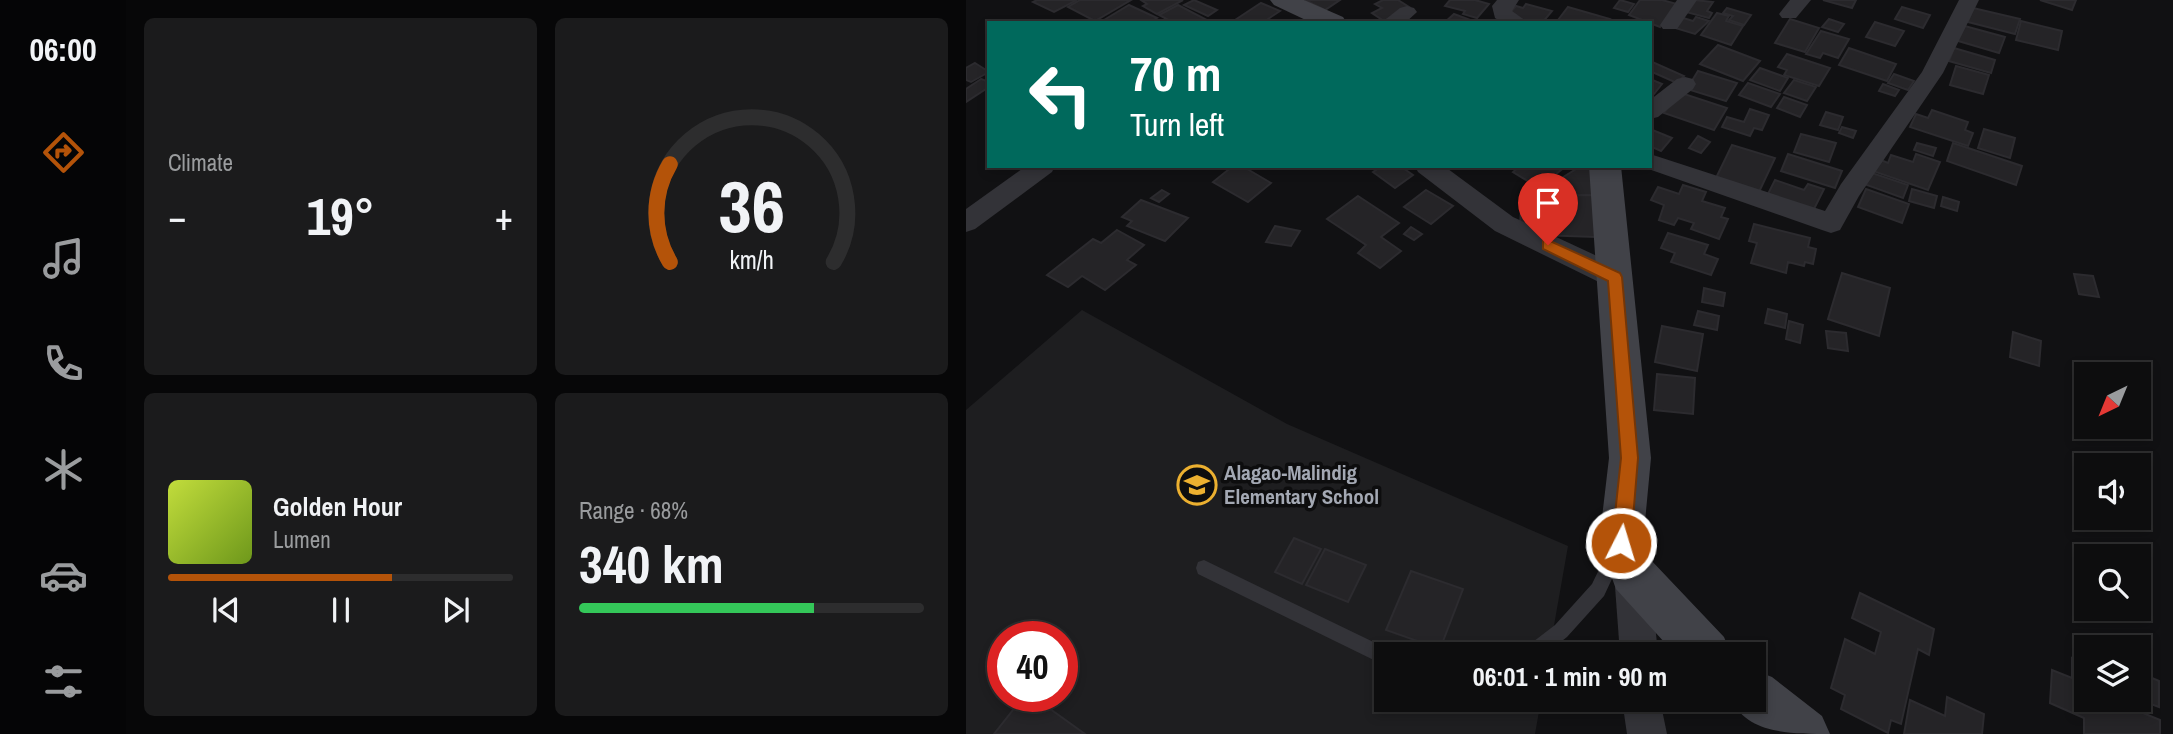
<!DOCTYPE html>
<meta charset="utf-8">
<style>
body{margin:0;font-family:"Archivo Narrow",sans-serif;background:#1b1b1c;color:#f1f3f6;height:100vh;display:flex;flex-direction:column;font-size:26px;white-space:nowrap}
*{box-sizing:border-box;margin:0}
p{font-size:23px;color:#9a9c9e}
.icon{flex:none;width:38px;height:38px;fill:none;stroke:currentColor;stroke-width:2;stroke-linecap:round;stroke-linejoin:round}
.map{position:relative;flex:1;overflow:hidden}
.panel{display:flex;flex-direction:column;gap:18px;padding:18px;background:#070708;width:840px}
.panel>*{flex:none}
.guide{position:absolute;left:21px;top:21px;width:665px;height:147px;border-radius:0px;box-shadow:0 4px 10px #0003,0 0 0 2px #2d2d2e;background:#00695c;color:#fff;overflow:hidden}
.needle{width:46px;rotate:223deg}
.buttons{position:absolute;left:1108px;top:362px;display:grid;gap:14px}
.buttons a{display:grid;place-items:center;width:77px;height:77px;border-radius:0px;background:#0d0d0e;box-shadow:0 4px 10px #0003,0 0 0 2px #2d2d2e;font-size:35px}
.speed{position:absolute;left:21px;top:621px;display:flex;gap:14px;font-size:35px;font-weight:700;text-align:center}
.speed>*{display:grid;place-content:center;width:91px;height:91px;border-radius:50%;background:#0d0d0e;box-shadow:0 4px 10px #0003,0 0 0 2px #2d2d2e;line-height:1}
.speed .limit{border:10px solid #d22;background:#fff;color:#111}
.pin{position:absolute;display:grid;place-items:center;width:60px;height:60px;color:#fff;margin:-72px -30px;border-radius:50% 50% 50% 0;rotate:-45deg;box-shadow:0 0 7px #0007}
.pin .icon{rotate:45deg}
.me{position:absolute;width:77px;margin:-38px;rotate:5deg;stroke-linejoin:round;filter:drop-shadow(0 0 5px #0008)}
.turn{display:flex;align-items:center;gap:24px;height:147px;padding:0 28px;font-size:32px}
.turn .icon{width:91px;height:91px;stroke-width:2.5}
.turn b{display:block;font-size:49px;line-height:60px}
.big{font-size:52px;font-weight:700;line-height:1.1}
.panel .widget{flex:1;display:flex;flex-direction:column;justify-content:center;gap:10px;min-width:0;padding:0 24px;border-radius:10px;background:#1b1b1c}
.panel .dial{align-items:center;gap:0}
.dial svg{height:182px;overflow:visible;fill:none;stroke:#2d2d2e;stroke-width:7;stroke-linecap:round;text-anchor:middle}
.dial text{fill:#f1f3f6;stroke:none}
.song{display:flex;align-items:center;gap:21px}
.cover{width:84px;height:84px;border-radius:10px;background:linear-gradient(135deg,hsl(70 70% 55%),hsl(80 70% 35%))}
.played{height:7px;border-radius:4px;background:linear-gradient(90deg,#b45309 65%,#2d2d2e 65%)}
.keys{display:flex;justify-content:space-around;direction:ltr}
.heat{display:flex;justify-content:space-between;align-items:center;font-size:38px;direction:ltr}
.charge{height:10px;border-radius:5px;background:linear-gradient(90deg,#34c759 68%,#2d2d2e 0)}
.panel .tiles{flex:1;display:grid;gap:18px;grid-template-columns:repeat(2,1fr)}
.trip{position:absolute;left:408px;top:642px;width:392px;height:70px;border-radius:0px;background:#0d0d0e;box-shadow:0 4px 10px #0003,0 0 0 2px #2d2d2e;font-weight:700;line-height:70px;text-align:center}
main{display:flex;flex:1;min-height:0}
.tabs{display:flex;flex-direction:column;width:126px;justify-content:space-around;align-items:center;background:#050506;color:#9a9c9e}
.tabs .icon{width:49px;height:49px}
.tabs .selected{color:#b45309}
.tabs b{font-size:32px;color:#f1f3f6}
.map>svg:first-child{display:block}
</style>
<main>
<nav class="tabs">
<b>06:00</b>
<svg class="icon selected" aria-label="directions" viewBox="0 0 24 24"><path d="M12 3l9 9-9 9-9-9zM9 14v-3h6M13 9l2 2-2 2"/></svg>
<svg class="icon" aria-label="music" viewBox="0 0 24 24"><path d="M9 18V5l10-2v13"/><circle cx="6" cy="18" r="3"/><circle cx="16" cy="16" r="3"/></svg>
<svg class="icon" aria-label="phone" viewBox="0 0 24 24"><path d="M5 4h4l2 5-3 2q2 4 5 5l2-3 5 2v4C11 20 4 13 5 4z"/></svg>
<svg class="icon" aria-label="climate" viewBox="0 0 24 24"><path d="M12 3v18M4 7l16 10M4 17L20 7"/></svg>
<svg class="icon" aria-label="car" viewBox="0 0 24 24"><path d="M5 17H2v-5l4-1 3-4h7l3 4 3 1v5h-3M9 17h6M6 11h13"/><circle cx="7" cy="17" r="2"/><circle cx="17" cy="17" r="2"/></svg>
<svg class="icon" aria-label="filters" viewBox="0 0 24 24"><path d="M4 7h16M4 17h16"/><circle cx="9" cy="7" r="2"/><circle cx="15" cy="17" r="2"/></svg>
</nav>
<section class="panel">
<div class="tiles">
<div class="widget"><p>Climate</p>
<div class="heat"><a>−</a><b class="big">19°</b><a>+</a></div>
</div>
<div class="widget dial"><svg viewBox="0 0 100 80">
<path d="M14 69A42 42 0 1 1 86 69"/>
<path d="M14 69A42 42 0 0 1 14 26" stroke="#b45309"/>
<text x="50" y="56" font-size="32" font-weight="700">36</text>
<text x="50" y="72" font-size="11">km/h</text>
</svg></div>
<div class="widget">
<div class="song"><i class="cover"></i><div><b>Golden Hour</b><p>Lumen</p></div></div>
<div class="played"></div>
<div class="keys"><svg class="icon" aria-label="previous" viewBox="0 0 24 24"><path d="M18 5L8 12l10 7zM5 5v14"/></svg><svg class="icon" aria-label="pause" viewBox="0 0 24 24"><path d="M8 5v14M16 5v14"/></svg><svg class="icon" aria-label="next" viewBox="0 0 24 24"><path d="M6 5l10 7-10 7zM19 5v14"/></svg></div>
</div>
<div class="widget"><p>Range · 68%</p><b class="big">340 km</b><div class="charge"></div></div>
</div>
</section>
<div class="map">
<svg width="1207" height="734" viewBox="0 0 1207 734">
<rect width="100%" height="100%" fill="#111113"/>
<!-- built -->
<path fill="#1e1e20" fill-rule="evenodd" d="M116,310l205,114 281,122 -19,108h-163v46h155l-6,34h-569v-324zM37,637h59v59h-59z"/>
<!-- building -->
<g fill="#252427" stroke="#2c2b2f" stroke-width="2">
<path d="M71,0h40l-23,12 -21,-10z"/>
<path d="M114,0h51l-36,21 -27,-14z"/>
<path d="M175,0h42l-26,14 -14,-8 4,-2z"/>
<path d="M228,0l23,10 -9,6 -24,-11z"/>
<path d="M339,0h35l-15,10z"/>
<path d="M417,0h15l11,7 -25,14 -12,-8 10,-5 -7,-4z"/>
<path d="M484,0h25l14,4 -12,14 -14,-4 2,-3 -20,-5z"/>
<path d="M654,0l14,4 -6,8 -14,-4z"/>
<path d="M674,0h22l15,4 -17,23 -31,-12z"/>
<path d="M728,0l19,2 -6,9 5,2 -3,5 -23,-6z"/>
<path d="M857,0h33l-4,8z"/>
<path d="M1074,0h36l-4,10z"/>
<path d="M295,3l19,8 -18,12h-20l-7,-3z"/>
<path d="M560,4l26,7 -10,12h-19l-16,-7 9,-10 7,2z"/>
<path d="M163,5l28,13 -8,5h-38l-7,-3z"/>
<path d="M212,5l27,14 -7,4h-24l-15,-8z"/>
<path d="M602,7l42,12 -3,4 -49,-3z"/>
<path d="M936,7l28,8 -7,13 -28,-9z"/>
<path d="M761,8l24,7 -7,10 -15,-5 4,-4 -10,-3z"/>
<path d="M1007,8l47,11 -5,15 -47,-12z"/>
<path d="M751,13l12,3 -3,5 17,5 -12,19 -30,-10z"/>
<path d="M488,14l19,7 -29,2z"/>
<path d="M714,17l13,4 3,-4 13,4 -14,13 -23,-7z"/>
<path d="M824,19l29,9 -14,24 -30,-9z"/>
<path d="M863,19l15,5 -6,8 -16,-5z"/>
<path d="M1055,21l41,10 -4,19 -42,-10z"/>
<path d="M909,22l29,9 -9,15 -29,-9z"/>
<path d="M995,25l44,12 -6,16 -44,-13z"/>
<path d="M855,31l28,8 -11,19 -15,-5 -3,5 -14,-4z"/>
<path d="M752,45l42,16 -17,20 -43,-17z"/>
<path d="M883,48l47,16 -9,17 -48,-16z"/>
<path d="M988,48l41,12 -4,13 -42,-12z"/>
<path d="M821,54l43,14 -11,18 -35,-11 3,-5 -9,-3z"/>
<path d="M684,61l34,15 -7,7 -27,-12z"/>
<path d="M9,63l14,9 -18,10 -5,-2v-12z"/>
<path d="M990,66l33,9 -6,19 -33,-9z"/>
<path d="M794,68l28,10 -8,13 -30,-11z"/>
<path d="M732,71l39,12 -11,18 -39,-12z"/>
<path d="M928,74l20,7 -6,9 -20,-7z"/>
<path d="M15,79l8,3v5l-23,15v-13z"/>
<path d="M684,79l12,5 -12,15z"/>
<path d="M828,80l22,7 -9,14 -23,-8z"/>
<path d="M782,83l32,11 -9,13 -32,-12z"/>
<path d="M917,84l16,6 -4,6 -16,-5z"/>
<path d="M712,92l49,16 -13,22 -50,-17z"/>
<path d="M818,97l23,8 -7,12 -23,-9z"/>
<path d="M784,109l19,6 -7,15 -8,-2 -4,8 -28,-9 5,-10 17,5z"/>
<path d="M966,110l36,12 -3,8 8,3 -5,13 -58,-19 6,-13 12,4z"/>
<path d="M860,112l17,5 -5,13 -18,-5z"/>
<path d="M876,127l14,4 -3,7 -14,-5z"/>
<path d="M684,129l22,9 -11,13 -11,-5z"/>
<path d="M1018,129l31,9 -5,20 -32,-10z"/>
<path d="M835,134l35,9 -7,19 -35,-10z"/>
<path d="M732,136l12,6 -9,11 -12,-5z"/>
<path d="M951,143l19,5 -3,8 -19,-6z"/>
<path d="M987,143l69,23 -6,19 -69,-24z"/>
<path d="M766,145l43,13 -16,34 -43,-14z"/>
<path d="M822,154l54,17 -7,17 -54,-17z"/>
<path d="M950,154l24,8 -12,28 -58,-20 6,-12 12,5 3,-8 22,7z"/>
<path d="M267,166h9l29,17 -23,19 -35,-20z"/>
<path d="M416,166h18l13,9 -18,13 -22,-16z"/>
<path d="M554,166h46l-27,22 -26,-16z"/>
<path d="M615,166h17l-3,29 -62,1z"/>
<path d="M903,172l39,13 -5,13 -39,-14z"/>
<path d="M809,180l29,10 4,-6 16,5 -12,24 -45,-17z"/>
<path d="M717,185l23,7 -4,9 23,7 -4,9 7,2 -9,20 -28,-10 3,-6 -16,-5 -4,7 -15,-5 5,-15 -13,-5 7,-13 21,7z"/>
<path d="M900,189l43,15 -7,19 -44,-16z"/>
<path d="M946,189l25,7 -3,12 -25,-7z"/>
<path d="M196,190l7,4 -10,8 -8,-4z"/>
<path d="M460,190l27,16 -22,18 -27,-17z"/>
<path d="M629,195l1,42 -59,-2 -17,-10 1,-17 12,-12z"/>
<path d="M392,196l41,27 -18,14 20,14 -21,17 -22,-15 8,-8 -39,-26z"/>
<path d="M977,197l16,5 -2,9 -16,-5z"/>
<path d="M175,200l47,18 -23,23 -38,-15 5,-5 -10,-4z"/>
<path d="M788,224l56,14 -2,9 8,2 -3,15 -8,-2 -1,4 -16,-4 -2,11 -35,-10 6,-20 -8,-2z"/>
<path d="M309,226l25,5 -9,15 -25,-4z"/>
<path d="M445,227l11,7 -8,6 -10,-6z"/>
<path d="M151,230l27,15 -17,15 9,5 -31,25 -23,-14 -14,11 -21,-12 46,-36 8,4z"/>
<path d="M702,233l40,12 -4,9 14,5 -7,16 -40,-13 4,-9 -14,-5z"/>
<path d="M876,273l48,15 -11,48 -51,-17z"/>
<path d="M1108,274l19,2 6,21 -20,-3z"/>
<path d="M738,288l21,5 -2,13 -21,-4z"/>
<path d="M802,309l19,5 -2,14 -20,-5z"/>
<path d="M732,311l21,5 -2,14 -23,-5z"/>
<path d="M823,321l14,4 -3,18 -14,-4z"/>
<path d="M696,326l41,8 -6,37 -42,-9z"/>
<path d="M860,331l20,2 2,18 -20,-3z"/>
<path d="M1047,332l28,9 -2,25 -29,-9z"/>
<path d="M691,374l38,4 -2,36 -39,-4z"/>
<path d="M328,538l27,11 -19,35 -27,-12z"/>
<path d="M359,549l41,16 -18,37 -42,-17z"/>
<path d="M445,571l52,18 -23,60 -54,-19z"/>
<path d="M894,593l74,36 -5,26 -11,-6 -17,75 -10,-4 -3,13 -47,-24 4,-14 -14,-7 14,-49 30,15 6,-22 -29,-14z"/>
<path d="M1106,658l14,6v36h52v-28l21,9v26l-16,-6v12l17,7v14h-76v-16l-34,-15 2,-33 20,8z"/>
<path d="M58,696h8l53,38h-91z"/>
<path d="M981,697l37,17 -2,20h-78l6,-34 35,16z"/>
</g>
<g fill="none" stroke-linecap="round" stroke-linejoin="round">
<!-- lane -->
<g fill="#333338" fill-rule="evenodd">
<path d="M650,545l6,2 2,6 -20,43 -37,41 -22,17h-23l3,-6 30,-23 37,-41 18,-37z"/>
<path d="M238,560l188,91 2,3h-8v12l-188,-92 -2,-6 2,-6z"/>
</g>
<!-- street -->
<g fill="#333338" fill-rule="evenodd">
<path d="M531,0h22l-7,11 17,12h-26l-8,-5 -3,-12z"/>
<path d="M711,0h20l-20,29h-14l-3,-4z"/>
<path d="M824,0h21l-15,18h-14l-3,-4z"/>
<path d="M993,0h20l-36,73 -84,123 -19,34 -9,3 -9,-3 -182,-64h10v-12l175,57 16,-27 81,-112z"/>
<path d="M441,6l7,2 3,4 -12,11h-24l19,-15z"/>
<path d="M719,77l8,2 3,5 -3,5 -35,28 -8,2v-19l27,-21z"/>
<path d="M60,166h29l-3,6 -77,57 -9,3v-23z"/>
<path d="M449,166h29l69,51 112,52 4,8 -4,8 -10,3 -10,-3 -110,-54 -77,-59z"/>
<path d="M666,555l13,5 5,13 8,81h-38l-6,-81 5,-13z"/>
<path d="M656,700h38l7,34h-40z"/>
</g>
<!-- secondary -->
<g fill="#414248" fill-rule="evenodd">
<path d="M304,0h34l39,17 4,6h-35l-38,-18z"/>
<path d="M623,166h32l30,292 -8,85 6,15 75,79 7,17h-56l-59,-65 -17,-46 10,-85z"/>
<path d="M788,670l18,7 50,39 8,18c-40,0 -81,0 -99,-34h23z"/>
</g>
</g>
<!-- route -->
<path fill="#b45309" stroke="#753606" stroke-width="2" d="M582,240l72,33 2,4 16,181 -7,85 -3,6 -7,3 -6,-3 -3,-6 9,-85 -13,-177 -65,-32v-8z"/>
<!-- icons -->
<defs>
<g id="school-ring" transform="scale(2.0125)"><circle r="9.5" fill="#0d0d0e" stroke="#ecb030" stroke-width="1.5"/><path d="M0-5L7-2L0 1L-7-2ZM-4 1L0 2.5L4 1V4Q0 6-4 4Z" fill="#ecb030"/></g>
</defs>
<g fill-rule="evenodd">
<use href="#school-ring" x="231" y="485"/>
</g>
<g text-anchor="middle" stroke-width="7" stroke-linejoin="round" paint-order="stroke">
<!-- poi labels -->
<g font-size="21" font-weight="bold" fill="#a3a8b3" stroke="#0d0d0e" text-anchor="start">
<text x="258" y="480">Alagao-Malindig<tspan x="258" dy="24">Elementary School</tspan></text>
</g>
</g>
</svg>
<div class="buttons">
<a><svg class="needle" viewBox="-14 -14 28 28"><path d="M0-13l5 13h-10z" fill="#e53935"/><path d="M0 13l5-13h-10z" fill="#9a9c9e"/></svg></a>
<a><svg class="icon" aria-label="sound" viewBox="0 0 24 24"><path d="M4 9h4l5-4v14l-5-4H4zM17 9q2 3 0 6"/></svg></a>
<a><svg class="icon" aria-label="search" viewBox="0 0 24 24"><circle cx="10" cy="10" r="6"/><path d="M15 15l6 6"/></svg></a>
<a><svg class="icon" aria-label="layers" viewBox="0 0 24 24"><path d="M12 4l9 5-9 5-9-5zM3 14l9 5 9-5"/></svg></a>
</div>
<div class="speed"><div class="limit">40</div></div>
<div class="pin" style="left:582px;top:245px;background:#d93025"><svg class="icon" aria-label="arrive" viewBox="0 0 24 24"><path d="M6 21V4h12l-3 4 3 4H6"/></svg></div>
<svg class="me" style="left:655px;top:543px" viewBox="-20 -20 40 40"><circle r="17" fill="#b45309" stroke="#fff" stroke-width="3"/><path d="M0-11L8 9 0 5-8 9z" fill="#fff"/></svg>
<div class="trip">06:01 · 1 min · 90 m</div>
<div class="guide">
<div class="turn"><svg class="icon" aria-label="left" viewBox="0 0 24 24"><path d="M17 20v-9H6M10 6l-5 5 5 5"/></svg><div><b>70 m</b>Turn left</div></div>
</div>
</div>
</main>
